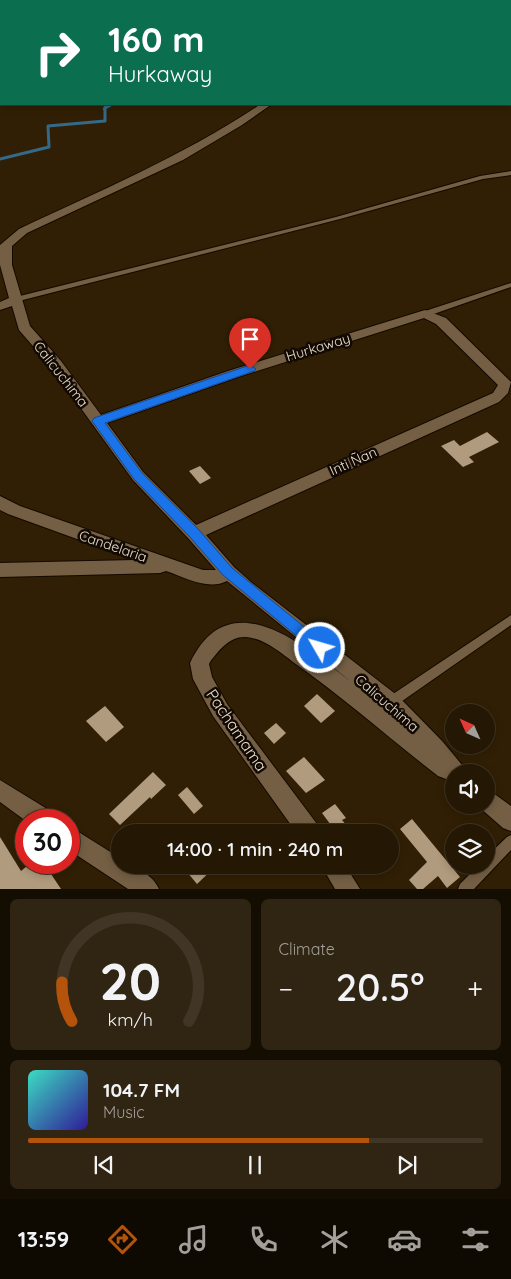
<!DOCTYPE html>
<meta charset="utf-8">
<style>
body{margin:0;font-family:Quicksand,sans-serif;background:#302412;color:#f1f3f6;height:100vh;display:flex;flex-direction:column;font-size:19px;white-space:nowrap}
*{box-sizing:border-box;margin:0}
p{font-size:16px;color:#a39f9a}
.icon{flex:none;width:28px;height:28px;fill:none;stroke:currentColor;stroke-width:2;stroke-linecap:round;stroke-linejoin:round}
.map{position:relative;height:889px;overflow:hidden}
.sheet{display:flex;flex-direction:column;gap:10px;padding:10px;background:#140d02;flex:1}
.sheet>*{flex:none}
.top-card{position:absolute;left:0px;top:0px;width:511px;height:105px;box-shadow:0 2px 8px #0003,0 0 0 1px #413625;background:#0b6e4f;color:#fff;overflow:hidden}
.needle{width:32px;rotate:315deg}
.tools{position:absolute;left:445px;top:704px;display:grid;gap:10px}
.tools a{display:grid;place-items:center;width:50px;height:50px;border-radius:50%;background:#241703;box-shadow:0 2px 8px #0003,0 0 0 1px #413625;font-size:25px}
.speed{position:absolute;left:15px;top:809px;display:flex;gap:10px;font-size:25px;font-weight:700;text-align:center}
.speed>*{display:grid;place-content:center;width:65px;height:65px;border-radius:50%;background:#241703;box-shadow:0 2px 8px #0003,0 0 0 1px #413625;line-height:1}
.speed .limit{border:8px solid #d22;background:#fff;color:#111}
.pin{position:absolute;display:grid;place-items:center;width:42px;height:42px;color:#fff;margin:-51px -21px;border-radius:50% 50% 50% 0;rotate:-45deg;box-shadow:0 0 5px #0007}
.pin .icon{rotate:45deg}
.me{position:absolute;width:55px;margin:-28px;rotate:308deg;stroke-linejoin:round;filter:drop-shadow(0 0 4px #0008)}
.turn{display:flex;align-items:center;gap:18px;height:105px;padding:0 25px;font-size:22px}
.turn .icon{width:65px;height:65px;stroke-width:2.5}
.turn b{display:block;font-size:35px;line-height:42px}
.big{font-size:38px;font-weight:600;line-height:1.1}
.sheet .widget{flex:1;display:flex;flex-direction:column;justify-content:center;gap:8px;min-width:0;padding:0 18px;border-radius:8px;background:#302412}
.sheet .dial{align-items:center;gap:0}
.dial svg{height:130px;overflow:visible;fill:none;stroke:#413625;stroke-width:7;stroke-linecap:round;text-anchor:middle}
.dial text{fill:#f1f3f6;stroke:none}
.song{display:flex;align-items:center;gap:15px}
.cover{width:60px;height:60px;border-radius:8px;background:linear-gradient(135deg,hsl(170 70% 55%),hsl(250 70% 35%))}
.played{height:5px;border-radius:2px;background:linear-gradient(90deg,#b45309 75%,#413625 75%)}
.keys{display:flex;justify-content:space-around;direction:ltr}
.heat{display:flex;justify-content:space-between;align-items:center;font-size:28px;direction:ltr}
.sheet .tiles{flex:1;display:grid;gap:10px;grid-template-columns:1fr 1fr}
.widget:last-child{grid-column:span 2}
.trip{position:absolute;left:111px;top:824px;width:288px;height:50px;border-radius:25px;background:#241703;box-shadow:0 2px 8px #0003,0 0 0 1px #413625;font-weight:600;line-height:50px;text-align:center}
.dock{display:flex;height:80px;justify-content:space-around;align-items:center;background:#0e0901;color:#a39f9a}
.dock .icon{width:35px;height:35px}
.dock .on{color:#b45309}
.dock b{font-size:22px;color:#f1f3f6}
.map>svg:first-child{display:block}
</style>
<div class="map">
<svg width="511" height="889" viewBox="0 0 511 889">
<rect width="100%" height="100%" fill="#301f04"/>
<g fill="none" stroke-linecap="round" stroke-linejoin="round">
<!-- stream-far1 -->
<path stroke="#346a88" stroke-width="2.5" d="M104,109l9,-5"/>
<!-- stream -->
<path stroke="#346a88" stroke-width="3" d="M0,159l49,-12 -1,-21 57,-5v-14"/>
</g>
<!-- building -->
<g fill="#b19b7e">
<path d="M487,432l12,10 -30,15 5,5 -11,5 -22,-21 13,-6 6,6z"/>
<path d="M200,466l11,12 -11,6 -11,-13z"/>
<path d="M317,694l18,17 -14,12 -17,-17z"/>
<path d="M105,706l19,21 -18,15 -20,-21z"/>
<path d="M276,723l10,10 -12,11 -10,-11z"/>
<path d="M304,757l21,23 -19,13 -20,-22z"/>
<path d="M153,772l13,13 -15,14 -1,-2 -30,28 -11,-11z"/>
<path d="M187,787l16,19 -9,8 -16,-19z"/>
<path d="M335,804l11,14 -4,2 10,12h-16l-14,-19z"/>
<path d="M412,819l48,58 -13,11 -9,-12 -15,13h-6l-8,-9 18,-18 -27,-33z"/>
<path d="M0,837l21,34 11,-9h34l-15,12 10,15h-61z"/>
<path d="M194,865h23l-20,19 -10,-12z"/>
</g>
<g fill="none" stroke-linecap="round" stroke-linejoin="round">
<!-- lane casing -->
<g stroke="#150900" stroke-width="2">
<g id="lane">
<path d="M511,171v4l-28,4 -143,40 -325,83 -4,-2 1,-2 324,-81 144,-41z"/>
<path d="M511,283v4l-83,29h-3l-4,-2 1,-2z"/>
<path d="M511,615v10l-116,81 -4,1 -4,-1 -2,-4 2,-4z"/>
<path d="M511,835v15l-37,39h-16l2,-5 19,-19h7v-8l21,-20z"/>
</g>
</g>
<!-- street casing -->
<g stroke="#150900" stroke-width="2">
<g id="street">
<rect x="510" y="37" width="1" height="4"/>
<rect x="510" y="55" width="1" height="6"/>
<path d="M261,104h11l-30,21 -59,35 -156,73 -15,13v19l18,61 31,35 40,54 127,-44 197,-61 21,8 65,64 -3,11 -9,9 -293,133 28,32 18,16 146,113 45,46 19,23 3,7h-11v10l-16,-6c-49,-38 -95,-79 -145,-114 -13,-10 -30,-24 -47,-25 -16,-1 -27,13 -36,25l-1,2 3,13 15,27 90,120 3,8h-24l-83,-116 -20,-37 -3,-16c39,-83 113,-18 160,18l-123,-100c-19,10 -43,-4 -61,-10l-6,2 -160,4v-14l135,-3 -127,-46 -8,-4v-14l20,10 183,64h13l-28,-32 -55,-58 -82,-113 -32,-37 -7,-24 -12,4v-8l9,-4 -9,-33v-20l19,-16c83,-39 166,-74 242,-125zM424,318l12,6 62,61 -5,8 -297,132 -53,-53 -36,-49 131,-46z"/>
<path d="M0,780l52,32 3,8 -29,1 -26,-19z"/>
<path d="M486,790l7,3 18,13v25l-8,-3 -24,-21 -1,-2h8z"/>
<path d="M69,826l51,32v7c15,0 33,10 39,24h-31l-59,-39z"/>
<path d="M321,865h24l15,24h-25z"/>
</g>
</g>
<!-- lane -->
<use href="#lane" fill="#745f44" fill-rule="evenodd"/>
<!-- street -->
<use href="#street" fill="#745f44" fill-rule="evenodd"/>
</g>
<!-- route -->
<path fill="#1a73e8" stroke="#114b97" d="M250,365l6,4 -2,2 -149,52 37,50 57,57 33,38 93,76 3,4 -3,4 -5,2 -4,-2 -93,-77 -33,-38 -56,-58 -42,-58 2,-3z"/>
<g text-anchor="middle" stroke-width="5" stroke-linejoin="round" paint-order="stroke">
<!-- street labels -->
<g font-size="14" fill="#e7dccd" stroke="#120a02">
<text transform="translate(318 347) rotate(-17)" y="5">Hurkaway</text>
<text transform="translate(61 374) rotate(52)" y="5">Calicuchima</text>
<text transform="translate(353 461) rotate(-24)" y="5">Inti Ñan</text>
<text transform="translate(113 546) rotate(19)" y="5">Candelaria</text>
<text transform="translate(387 703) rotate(41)" y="5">Calicuchima</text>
</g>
<!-- near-street labels -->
<g font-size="16" fill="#e7dccd" stroke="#120a02">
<text transform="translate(237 730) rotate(56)" y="6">Pachamama</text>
</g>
</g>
</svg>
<div class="tools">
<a><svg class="needle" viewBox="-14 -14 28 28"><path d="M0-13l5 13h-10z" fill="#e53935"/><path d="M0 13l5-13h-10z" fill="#a39f9a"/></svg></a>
<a><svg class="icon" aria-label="sound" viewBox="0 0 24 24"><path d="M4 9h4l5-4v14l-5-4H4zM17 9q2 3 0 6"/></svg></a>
<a><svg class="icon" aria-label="layers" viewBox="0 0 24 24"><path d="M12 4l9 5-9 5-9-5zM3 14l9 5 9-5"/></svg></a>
</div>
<div class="speed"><div class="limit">30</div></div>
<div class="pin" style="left:250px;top:369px;background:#d93025"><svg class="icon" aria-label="arrive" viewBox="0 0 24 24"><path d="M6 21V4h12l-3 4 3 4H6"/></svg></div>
<svg class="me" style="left:320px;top:648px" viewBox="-20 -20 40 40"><circle r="17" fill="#1a73e8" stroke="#fff" stroke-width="3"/><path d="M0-11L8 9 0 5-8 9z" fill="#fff"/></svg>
<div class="trip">14:00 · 1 min · 240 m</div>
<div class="top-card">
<div class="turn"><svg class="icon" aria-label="right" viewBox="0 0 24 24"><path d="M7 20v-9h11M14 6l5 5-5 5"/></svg><div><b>160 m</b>Hurkaway</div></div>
</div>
</div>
<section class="sheet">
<div class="tiles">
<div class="widget dial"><svg viewBox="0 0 100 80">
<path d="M14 69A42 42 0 1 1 86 69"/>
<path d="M14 69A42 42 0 0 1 8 45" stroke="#b45309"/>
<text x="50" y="56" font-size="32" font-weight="700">20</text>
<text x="50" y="72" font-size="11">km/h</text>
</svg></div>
<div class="widget"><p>Climate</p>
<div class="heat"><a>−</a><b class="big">20.5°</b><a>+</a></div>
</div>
<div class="widget">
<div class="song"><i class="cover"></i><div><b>104.7 FM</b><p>Music</p></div></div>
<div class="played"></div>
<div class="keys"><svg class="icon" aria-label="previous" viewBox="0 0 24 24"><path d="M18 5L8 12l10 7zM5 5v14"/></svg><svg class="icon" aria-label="pause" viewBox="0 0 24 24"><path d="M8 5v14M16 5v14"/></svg><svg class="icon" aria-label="next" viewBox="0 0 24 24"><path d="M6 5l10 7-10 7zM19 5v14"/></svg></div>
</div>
</div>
</section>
<nav class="dock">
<b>13:59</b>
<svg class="icon on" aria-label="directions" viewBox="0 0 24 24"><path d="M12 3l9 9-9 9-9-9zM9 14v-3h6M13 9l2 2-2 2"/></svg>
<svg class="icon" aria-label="music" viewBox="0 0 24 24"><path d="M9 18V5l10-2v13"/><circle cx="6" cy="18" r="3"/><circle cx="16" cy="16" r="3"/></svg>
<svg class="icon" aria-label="phone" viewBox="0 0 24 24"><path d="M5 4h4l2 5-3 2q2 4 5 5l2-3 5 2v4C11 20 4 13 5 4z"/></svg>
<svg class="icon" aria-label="climate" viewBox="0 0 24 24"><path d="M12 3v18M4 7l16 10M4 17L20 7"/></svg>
<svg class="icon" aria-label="car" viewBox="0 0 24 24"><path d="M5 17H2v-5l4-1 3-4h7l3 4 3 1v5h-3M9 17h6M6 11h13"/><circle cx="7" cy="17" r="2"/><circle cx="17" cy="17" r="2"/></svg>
<svg class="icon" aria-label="filters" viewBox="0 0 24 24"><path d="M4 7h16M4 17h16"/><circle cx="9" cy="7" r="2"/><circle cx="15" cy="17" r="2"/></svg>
</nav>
